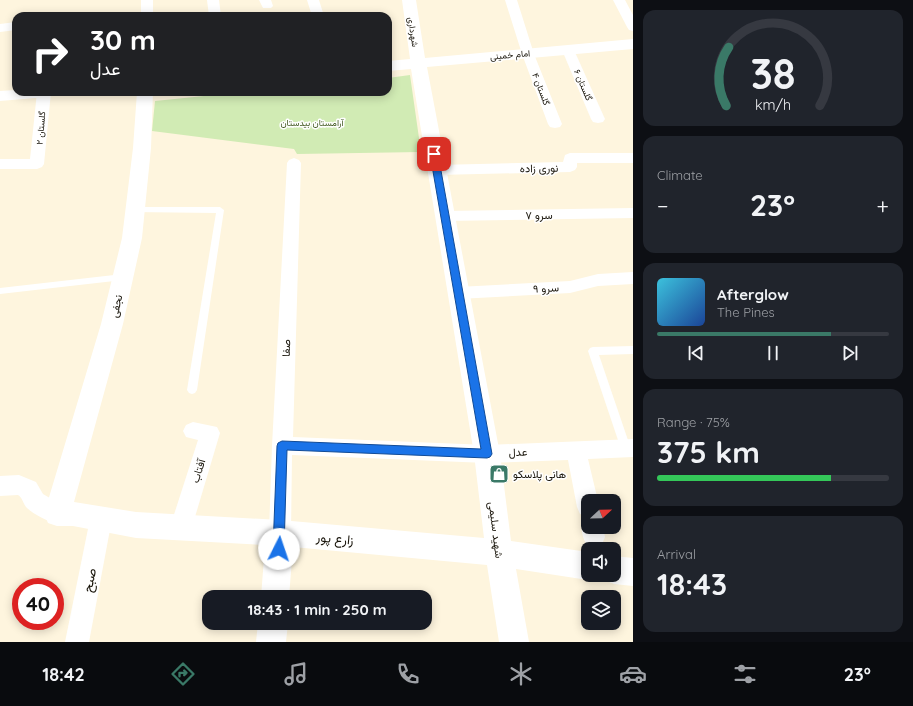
<!DOCTYPE html>
<meta charset="utf-8">
<style>
body{margin:0;font-family:Quicksand,Vazirmatn,sans-serif;background:#20242c;color:#f1f3f6;height:100vh;display:flex;flex-direction:column;font-size:15px;white-space:nowrap}
*{box-sizing:border-box;margin:0}
p{font-size:13px;color:#9ea1a6}
.icon{flex:none;width:22px;height:22px;fill:none;stroke:currentColor;stroke-width:2;stroke-linecap:round;stroke-linejoin:round}
.map{position:relative;flex:1;overflow:hidden}
.details{display:flex;flex-direction:column;gap:10px;padding:10px;background:#0d0f14;width:280px}
.details>*{flex:none}
.banner{position:absolute;left:12px;top:12px;width:380px;height:84px;border-radius:12px;box-shadow:0 2px 10px #0003;background:#202124;color:#fff;overflow:hidden}
.needle{width:26px;rotate:68deg}
.controls{position:absolute;left:581px;top:494px;display:grid;gap:8px}
.controls a{display:grid;place-items:center;width:40px;height:40px;border-radius:8px;background:#171b24;box-shadow:0 2px 10px #0003;font-size:20px}
.speed{position:absolute;left:12px;top:578px;display:flex;gap:8px;font-size:20px;font-weight:700;text-align:center}
.speed>*{display:grid;place-content:center;width:52px;height:52px;border-radius:50%;background:#171b24;box-shadow:0 2px 10px #0003;line-height:1}
.speed .limit{border:6px solid #d22;background:#fff;color:#111}
.pin{position:absolute;display:grid;place-items:center;width:34px;height:34px;color:#fff;margin:-17px;border-radius:8px;box-shadow:0 2px 6px #0006}
.me{position:absolute;width:44px;margin:-22px;rotate:4deg;stroke-linejoin:round;filter:drop-shadow(0 0 3px #0008)}
.turn{display:flex;align-items:center;gap:14px;height:84px;padding:0 12px;font-size:18px}
.turn .icon{width:52px;height:52px;stroke-width:2.5}
.turn b{display:block;font-size:28px;line-height:34px}
.big{font-size:30px;font-weight:800;line-height:1.1}
.details .card{flex:1;display:flex;flex-direction:column;justify-content:center;gap:6px;min-width:0;padding:0 14px;border-radius:12px;background:#20242c}
.details .dial{align-items:center;gap:0}
.dial svg{height:104px;overflow:visible;fill:none;stroke:#363941;stroke-width:7;stroke-linecap:round;text-anchor:middle}
.dial text{fill:#f1f3f6;stroke:none}
.song{display:flex;align-items:center;gap:12px}
.cover{width:48px;height:48px;border-radius:6px;background:linear-gradient(135deg,hsl(190 70% 55%),hsl(220 70% 35%))}
.played{height:4px;border-radius:2px;background:linear-gradient(90deg,#3a7967 75%,#363941 75%)}
.keys{display:flex;justify-content:space-around;direction:ltr}
.heat{display:flex;justify-content:space-between;align-items:center;font-size:22px;direction:ltr}
.charge{height:6px;border-radius:3px;background:linear-gradient(90deg,#34c759 75%,#363941 0)}
.trip{position:absolute;left:202px;top:590px;width:230px;height:40px;border-radius:12px;background:#171b24;box-shadow:0 2px 10px #0003;font-weight:800;line-height:40px;text-align:center}
.tabs{display:flex;height:64px;justify-content:space-around;align-items:center;background:#090b0e;color:#9ea1a6}
.tabs .icon{width:28px;height:28px}
.tabs .active{color:#3a7967}
.tabs b{font-size:18px;color:#f1f3f6}
main{display:flex;flex:1;min-height:0}
.map>svg:first-child{display:block}
</style>
<main>
<div class="map">
<svg width="633" height="642" viewBox="0 0 633 642">
<rect width="100%" height="100%" fill="#fef5de"/>
<!-- green -->
<path fill="#d1ebb4" d="M410,75l11,77 -124,2 -3,-5 -142,-18 3,-30 88,-9h145v-14z"/>
<g fill="none" stroke-linecap="round" stroke-linejoin="round">
<!-- service -->
<g fill="#fff" fill-rule="evenodd">
<path d="M135,207h85l4,3 -27,180 -2,3 -3,1 -3,-1 -2,-3 29,-177 -84,-1 -1,-2 1,-2z"/>
<path d="M123,274l4,3 -4,3 -123,14v-6z"/>
<path d="M633,346v8l-34,1 32,94 -1,3 -4,1 -4,-1 -1,-3 -33,-98 2,-3 3,-1z"/>
</g>
<!-- minor -->
<g fill="#fff" fill-rule="evenodd">
<rect x="141" y="0" width="12" height="16"/>
<path d="M207,0h12l2,16h-12z"/>
<path d="M259,0h12l2,6 -2,2h-8z"/>
<path d="M307,0h12l5,16h-12z"/>
<path d="M505,0h12l17,54 28,70 -2,3 -5,1 -5,-1 -2,-3 -26,-70z"/>
<path d="M613,0h12l8,15v16l-4,-1 -2,-3z"/>
<path d="M16,22v8l-16,2v-8z"/>
<path d="M568,46l4,1 2,3 31,69 -2,3 -5,1 -5,-1 -2,-3 -29,-69 2,-3z"/>
<path d="M37,92h14l-7,72 -2,3 -5,2h-37v-10h30z"/>
<path d="M570,153h63v10h-56v4l-2,3 -5,2 -133,3 -5,-2 -3,-3 3,-3 5,-2 126,-3 2,-7z"/>
<path d="M294,158l5,2 2,3 -8,274 194,8 146,-6v18l-45,2 10,42h-10v16l-8,-3 -3,-7 -9,-47 -81,3 -195,-8 -1,78 -3,7 -8,3 -8,-3 -3,-7 3,-87 15,-283 2,-3z"/>
<path d="M633,208v10l-188,3 -6,-1 -2,-4 2,-4 6,-1z"/>
<path d="M633,272v12l-35,2 -28,7 -112,6 -6,-1 -3,-5 3,-5 6,-1 112,-6 28,-7z"/>
<path d="M193,422l24,5 3,6 -28,94 -3,7 -8,3 -8,-3 -3,-7 28,-87 -12,-3 -3,-6 3,-6z"/>
<path d="M19,475l17,7 7,12 22,13 3,7 -3,7 -8,3c-9,-3 -23,-9 -30,-16 -4,-4 -4,-10 -9,-13l-18,1v-20z"/>
<path d="M101,509l8,3 3,7 -23,123h-24l25,-123 3,-7z"/>
<path d="M588,518v9h15l2,10 -3,7 -8,4 -8,-4c-4,-9 -6,-15 -2,-24z"/>
</g>
<!-- tertiary -->
<g fill="#fff" fill-rule="evenodd">
<path d="M402,0h14l9,58 208,-19v10l-206,18 73,387 11,87 77,11v23h10l-10,5 -72,-11 13,73h-30l-12,-77 -194,-18 -4,50h-28l4,-52 -129,-7 -63,-12h-16l-9,-3 -4,-9 57,-190 21,-86 11,-90 4,-56h16l-2,56 -9,90 -19,86 -49,178 62,10 144,8 204,18 -10,-84 -63,-385 -23,2v-10l22,-2z"/>
<path d="M16,90v2h39l-2,3 -6,2 -47,4v-10z"/>
<path d="M614,556l19,2v28l-19,-2 -10,-4 -2,-5h12z"/>
<path d="M258,623h30l-2,19h-30z"/>
</g>
</g>
<!-- route -->
<path fill="#1a73e8" stroke="#114b97" d="M434,152l4,2 54,300 -2,3 -3,1 -200,-8 -3,99 -1,4 -4,2 -4,-2 -2,-4 4,-103 1,-3 4,-2 199,8 -51,-295z"/>
<!-- icons -->
<defs>
<g id="shop-square" transform="scale(1)"><rect x="-9" y="-9" width="18" height="18" rx="4" fill="#3a7967" stroke="#fff"/><path d="M-5-2.5h2.3a2.7 3.5 0 0 1 5.4 0H5L5.5 6h-11ZM-1.5-2.5h3a1.5 2.3 0 0 0-3 0Z" fill="#fff"/></g>
</defs>
<g fill-rule="evenodd">
<use href="#shop-square" x="499" y="474"/>
</g>
<g text-anchor="middle" stroke-width="3" stroke-linejoin="round" paint-order="stroke">
<!-- far-street labels -->
<g font-size="9" fill="#18140a" stroke="#fff">
<text transform="translate(413 32) rotate(82)" y="3">شهرداری</text>
<text transform="translate(510 55) rotate(-5)" y="3">امام خمینی</text>
<text transform="translate(583 85) rotate(67)" y="3">گلستان ۶</text>
<text transform="translate(541 89) rotate(69)" y="3">گلستان ۴</text>
<text transform="translate(41 128) rotate(-85)" y="3">گلستان ۲</text>
</g>
<!-- far-park labels -->
<g font-size="9" fill="#3f561d" stroke="#fff">
<text x="312" y="126">آرامستان بیدستان</text>
</g>
<!-- street labels -->
<g font-size="11" fill="#18140a" stroke="#fff">
<text transform="translate(539 168) rotate(-1)" y="4">نوری زاده</text>
<text transform="translate(539 215) rotate(-1)" y="4">سرو ۷</text>
<text transform="translate(546 288) rotate(-3)" y="4">سرو ۹</text>
<text transform="translate(116 306) rotate(-77)" y="4">نجفی</text>
<text transform="translate(286 348) rotate(-88)" y="4">صفا</text>
<text transform="translate(518 452) rotate(-2)" y="4">عدل</text>
<text transform="translate(198 471) rotate(-73)" y="4">آفتاب</text>
<text transform="translate(496 530) rotate(83)" y="4">شهید سلیمی</text>
</g>
<!-- poi labels -->
<g font-size="11" fill="#18140a" stroke="#fff" text-anchor="start">
<text x="513" y="478">هانی پلاسکو</text>
</g>
<!-- near-street labels -->
<g font-size="13" fill="#18140a" stroke="#fff">
<text transform="translate(335 538) rotate(5)" y="5">زارع پور</text>
<text transform="translate(89 580) rotate(-79)" y="5">صبح</text>
</g>
</g>
</svg>
<div class="controls">
<a><svg class="needle" viewBox="-14 -14 28 28"><path d="M0-13l5 13h-10z" fill="#e53935"/><path d="M0 13l5-13h-10z" fill="#9ea1a6"/></svg></a>
<a><svg class="icon" aria-label="sound" viewBox="0 0 24 24"><path d="M4 9h4l5-4v14l-5-4H4zM17 9q2 3 0 6"/></svg></a>
<a><svg class="icon" aria-label="layers" viewBox="0 0 24 24"><path d="M12 4l9 5-9 5-9-5zM3 14l9 5 9-5"/></svg></a>
</div>
<div class="speed"><div class="limit">40</div></div>
<div class="pin" style="left:434px;top:154px;background:#d93025"><svg class="icon" aria-label="arrive" viewBox="0 0 24 24"><path d="M6 21V4h12l-3 4 3 4H6"/></svg></div>
<svg class="me" style="left:279px;top:549px" viewBox="-20 -20 40 40"><circle r="19" fill="#fff"/><path d="M0-13L10 11 0 6-10 11z" fill="#1a73e8"/></svg>
<div class="trip">18:43 · 1 min · 250 m</div>
<div class="banner">
<div class="turn"><svg class="icon" aria-label="right" viewBox="0 0 24 24"><path d="M7 20v-9h11M14 6l5 5-5 5"/></svg><div><b>30 m</b>عدل</div></div>
</div>
</div>
<section class="details">
<div class="card dial"><svg viewBox="0 0 100 80">
<path d="M14 69A42 42 0 1 1 86 69"/>
<path d="M14 69A42 42 0 0 1 16 24" stroke="#3a7967"/>
<text x="50" y="56" font-size="32" font-weight="700">38</text>
<text x="50" y="72" font-size="11">km/h</text>
</svg></div>
<div class="card"><p>Climate</p>
<div class="heat"><a>−</a><b class="big">23°</b><a>+</a></div>
</div>
<div class="card">
<div class="song"><i class="cover"></i><div><b>Afterglow</b><p>The Pines</p></div></div>
<div class="played"></div>
<div class="keys"><svg class="icon" aria-label="previous" viewBox="0 0 24 24"><path d="M18 5L8 12l10 7zM5 5v14"/></svg><svg class="icon" aria-label="pause" viewBox="0 0 24 24"><path d="M8 5v14M16 5v14"/></svg><svg class="icon" aria-label="next" viewBox="0 0 24 24"><path d="M6 5l10 7-10 7zM19 5v14"/></svg></div>
</div>
<div class="card"><p>Range · 75%</p><b class="big">375 km</b><div class="charge"></div></div>
<div class="card"><p>Arrival</p><b class="big">18:43</b></div>
</section>
</main>
<nav class="tabs">
<b>18:42</b>
<svg class="icon active" aria-label="directions" viewBox="0 0 24 24"><path d="M12 3l9 9-9 9-9-9zM9 14v-3h6M13 9l2 2-2 2"/></svg>
<svg class="icon" aria-label="music" viewBox="0 0 24 24"><path d="M9 18V5l10-2v13"/><circle cx="6" cy="18" r="3"/><circle cx="16" cy="16" r="3"/></svg>
<svg class="icon" aria-label="phone" viewBox="0 0 24 24"><path d="M5 4h4l2 5-3 2q2 4 5 5l2-3 5 2v4C11 20 4 13 5 4z"/></svg>
<svg class="icon" aria-label="climate" viewBox="0 0 24 24"><path d="M12 3v18M4 7l16 10M4 17L20 7"/></svg>
<svg class="icon" aria-label="car" viewBox="0 0 24 24"><path d="M5 17H2v-5l4-1 3-4h7l3 4 3 1v5h-3M9 17h6M6 11h13"/><circle cx="7" cy="17" r="2"/><circle cx="17" cy="17" r="2"/></svg>
<svg class="icon" aria-label="filters" viewBox="0 0 24 24"><path d="M4 7h16M4 17h16"/><circle cx="9" cy="7" r="2"/><circle cx="15" cy="17" r="2"/></svg>
<b>23°</b>
</nav>
